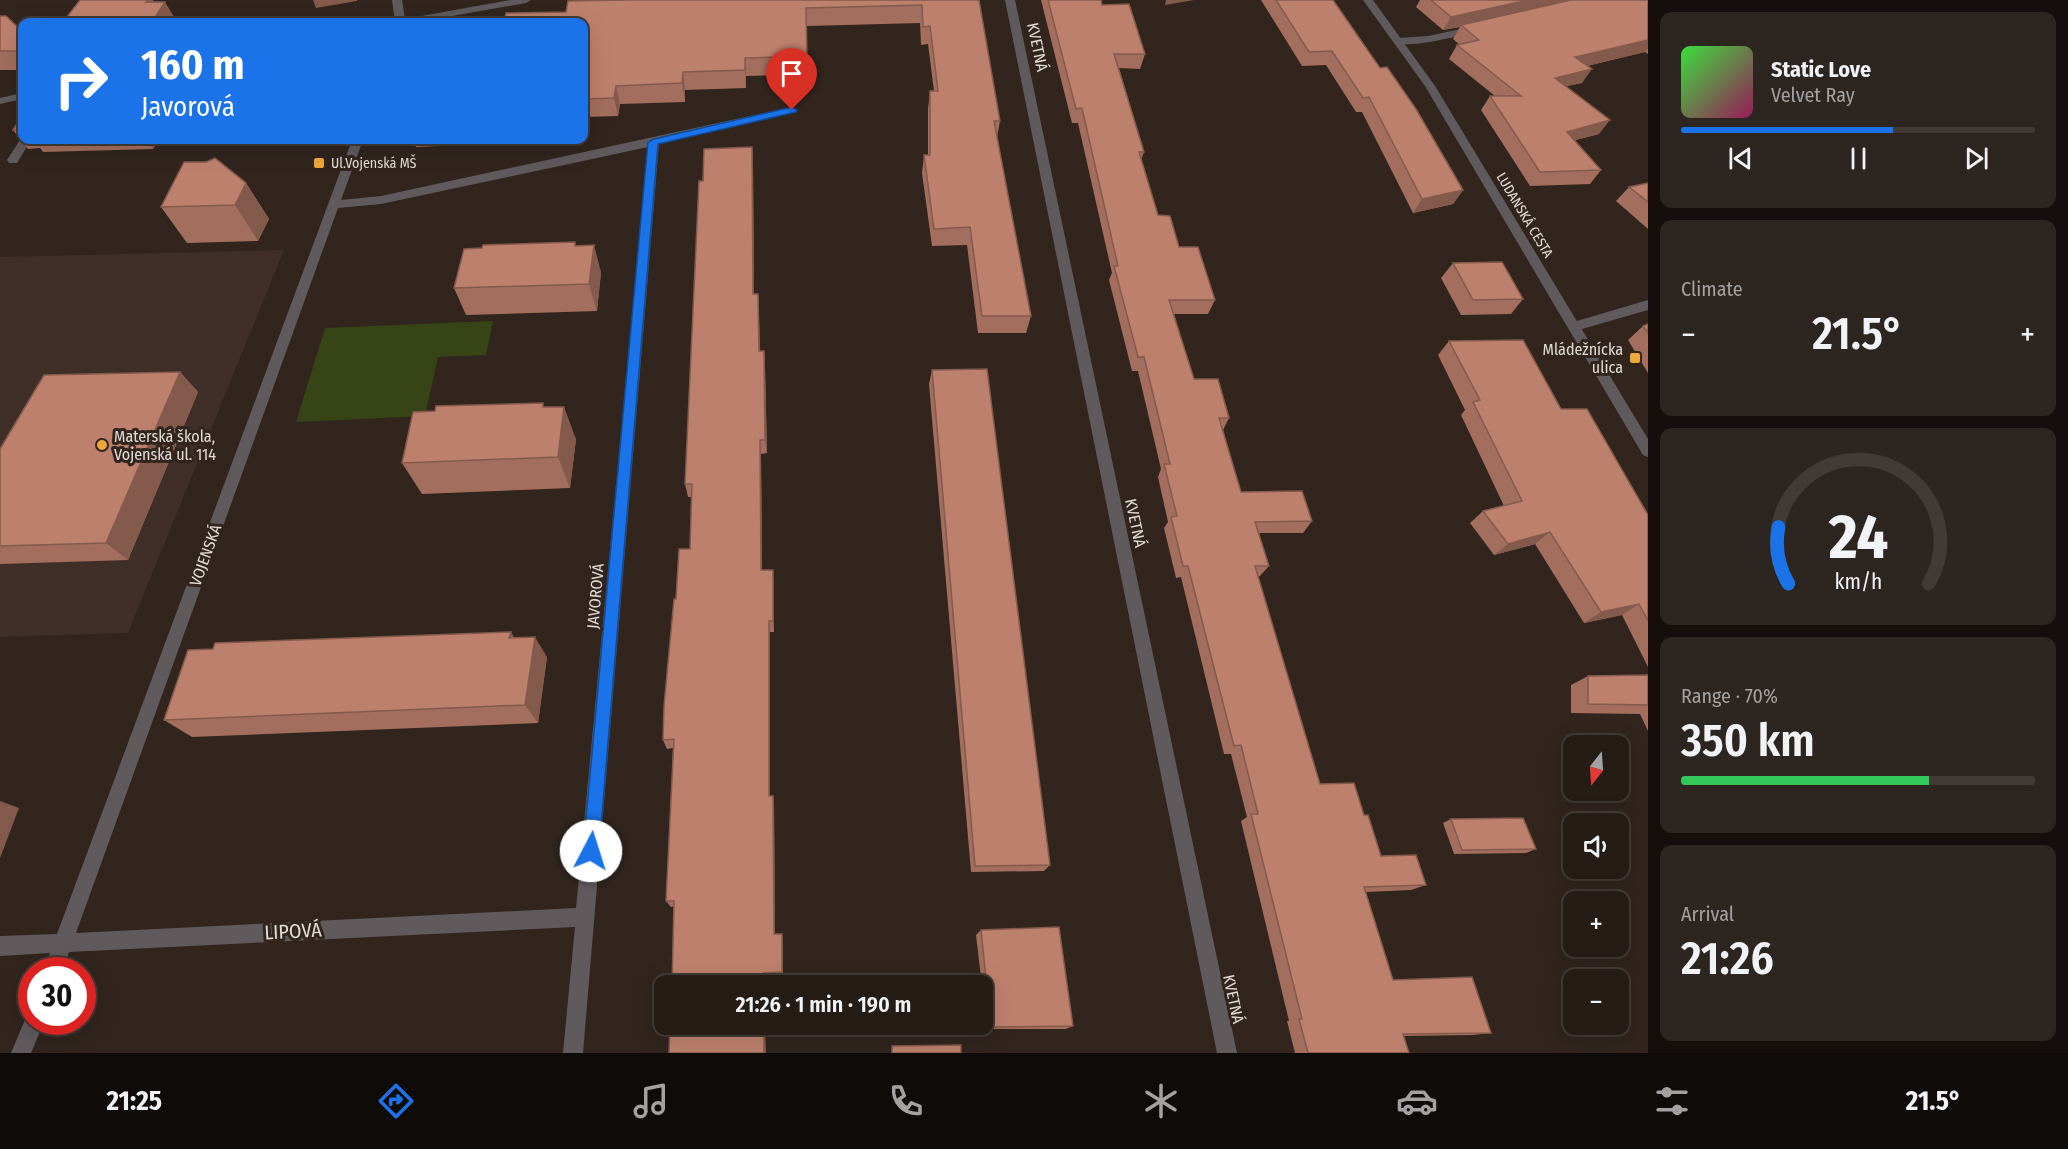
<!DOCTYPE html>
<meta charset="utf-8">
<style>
body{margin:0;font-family:"Fira Sans Condensed",sans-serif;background:#2d251f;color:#f1f3f6;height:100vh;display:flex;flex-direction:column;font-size:22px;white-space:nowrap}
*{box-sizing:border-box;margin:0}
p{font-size:20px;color:#a3a1a1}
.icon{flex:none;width:33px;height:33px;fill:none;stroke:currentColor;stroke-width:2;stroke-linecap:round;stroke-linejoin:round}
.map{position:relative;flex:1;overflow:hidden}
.side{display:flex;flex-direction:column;gap:12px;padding:12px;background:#140f0c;width:420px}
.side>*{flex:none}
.banner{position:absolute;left:18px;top:18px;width:570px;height:126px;border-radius:12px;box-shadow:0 6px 24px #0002,0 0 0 2px #423a35;background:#1a73e8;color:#fff;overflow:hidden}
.needle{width:39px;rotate:197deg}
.tools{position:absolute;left:1563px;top:735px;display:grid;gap:12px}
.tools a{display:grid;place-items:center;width:66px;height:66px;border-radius:12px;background:#251c16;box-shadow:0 6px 24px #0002,0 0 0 2px #423a35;font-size:30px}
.speed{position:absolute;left:18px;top:957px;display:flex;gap:12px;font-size:30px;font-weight:700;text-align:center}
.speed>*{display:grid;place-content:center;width:78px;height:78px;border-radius:50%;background:#251c16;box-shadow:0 6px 24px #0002,0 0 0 2px #423a35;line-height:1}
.speed .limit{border:9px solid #d22;background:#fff;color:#111}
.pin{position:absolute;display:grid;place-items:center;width:51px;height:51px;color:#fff;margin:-62px -26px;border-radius:50% 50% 50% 0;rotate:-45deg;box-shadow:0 0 6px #0007}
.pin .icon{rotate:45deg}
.me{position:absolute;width:66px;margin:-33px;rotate:5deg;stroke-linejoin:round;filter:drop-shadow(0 0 4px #0008)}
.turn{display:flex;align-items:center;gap:21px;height:126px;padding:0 24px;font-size:27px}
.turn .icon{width:78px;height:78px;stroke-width:2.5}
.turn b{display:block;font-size:42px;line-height:51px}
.big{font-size:45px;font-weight:600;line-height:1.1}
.side .tile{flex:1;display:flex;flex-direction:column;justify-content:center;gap:9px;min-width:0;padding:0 21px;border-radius:12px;background:#2d251f}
.side .dial{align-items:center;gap:0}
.dial svg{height:156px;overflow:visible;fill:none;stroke:#423a35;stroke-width:7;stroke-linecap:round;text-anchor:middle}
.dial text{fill:#f1f3f6;stroke:none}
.song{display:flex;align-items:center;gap:18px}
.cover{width:72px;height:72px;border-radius:9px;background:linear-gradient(135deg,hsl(120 70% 55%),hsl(330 70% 35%))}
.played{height:6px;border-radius:3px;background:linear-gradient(90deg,#1a73e8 60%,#423a35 60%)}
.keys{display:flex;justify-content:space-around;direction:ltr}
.heat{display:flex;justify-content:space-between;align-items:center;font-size:33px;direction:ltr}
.charge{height:9px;border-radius:4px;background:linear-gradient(90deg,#34c759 70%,#423a35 0)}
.trip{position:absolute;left:654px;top:975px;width:339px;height:60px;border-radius:12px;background:#251c16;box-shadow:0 6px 24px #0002,0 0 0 2px #423a35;font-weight:600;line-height:60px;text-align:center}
.tabs{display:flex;height:96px;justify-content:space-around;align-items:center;background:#0f0b09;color:#a3a1a1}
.tabs .icon{width:42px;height:42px}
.tabs .on{color:#1a73e8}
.tabs b{font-size:27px;color:#f1f3f6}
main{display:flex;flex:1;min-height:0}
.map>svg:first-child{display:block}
</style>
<main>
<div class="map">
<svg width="1648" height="1053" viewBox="0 0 1648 1053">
<rect width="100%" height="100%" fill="#31251e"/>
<!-- education -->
<path fill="#402e28" d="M284,250l-156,383 -128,4v-380z"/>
<!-- green -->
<path fill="#374416" d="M493,321l-7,34 -48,2 -13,59 -129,6 29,-94z"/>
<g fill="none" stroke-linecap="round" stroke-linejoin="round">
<!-- service -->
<path fill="#615a5c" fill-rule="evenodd" d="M22,137v3h9l-14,23h-8l-2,-3z"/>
<!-- minor -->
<g fill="#615a5c" fill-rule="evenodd">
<path d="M392,0h10l3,19 105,-19h21l-5,3 -108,19h-23z"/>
<path d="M1005,0h10l222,1053h-20z"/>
<path d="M1475,26l5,3 -1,2c-18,4 -73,20 -86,10l5,-3 30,-2z"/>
<path d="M22,93v6l-22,5v-6z"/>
<path d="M792,107l5,3 -1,2 -137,32 -76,909h-20l12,-126 -506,25 -6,18h-20l7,-17 -50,3v-20l57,-2 295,-794h11l-22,60 40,-4zM648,147l-72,761 -500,25 262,-725 43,-4z"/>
<path d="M1648,300v10l-73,21 -6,-5 1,-3z"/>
<path d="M32,1013v9h12l-13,31h-20l16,-38z"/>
</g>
<!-- tertiary -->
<path fill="#615a5c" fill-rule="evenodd" d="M1363,0h10l62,86 213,353v18l-5,-2 -218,-369z"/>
</g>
<!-- wall -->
<g fill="#a36e5d">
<path d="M979,0l21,121 -3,17 34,178 -5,17h-48l-11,-88 -35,1 -10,-73 2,-18h4v-46l2,-18h4l-6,-47 -7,1 -1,-22 -113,3v48l-61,2v12l-61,2v12l-65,2 -2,12 -34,1v-95l-18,-10z"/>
<path d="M1041,0h60l1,5 43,49 -5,15 -21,-1 25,84 -3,8 17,55 57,85 -7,14h-34l20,65 35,39 -6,12 18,62 71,29 -9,12h-44l10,33 -10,11h-1l62,207 44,31 17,41 45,29 -15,5 -45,2 27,88 98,53 -18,2 -70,1 6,17h-114l-8,-32h2l-48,-200 6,-4 -16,-63h-7l-43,-177 -5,1 -12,-50 4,-6 -10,-45 3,-8 -23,-98h-6l-23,-91 3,-7 -34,-150h-6z"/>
<path d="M1261,0h72l130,190 -10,14 -40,9 -51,-101h-6l-30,-47 -24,1z"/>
<path d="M1420,0h228v54l-3,-2 -58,14 -5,17 -16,3 33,48 -24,6 26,30 -11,14 -60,2 -49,-76 9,-14h5l-46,-37 8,-14h3l-7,-6 7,-12 -17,3 -27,-23z"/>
<path d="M0,16l22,15v39h-22z"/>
<path d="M22,116v24h156l-2,4h-20l-3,5 -110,3 -3,-4 -12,1 -15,-19z"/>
<path d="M413,140h72l-1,4 -68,3z"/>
<path d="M752,147l1,16 1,131h4l2,57h4l1,15 2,87 -6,1 1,116 12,12v50h-4v164l4,8 1,130 8,4v38l-18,1 -91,-71 -3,1 -5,-6 7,-153 -6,1 -4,-9 13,-141 14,-50 1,-52h-3l-3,-13 18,-303z"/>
<path d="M246,183l23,36 -11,22 -71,2 -26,-36z"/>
<path d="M1648,183v46l-32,-28 13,-14z"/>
<path d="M575,242l1,4 25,26 -4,39 -131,4 -12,-27 28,-40z"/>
<path d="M1453,263l70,36 -12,15 -50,1 -20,-37z"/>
<path d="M1648,324v49l-20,-33 15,-14z"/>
<path d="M1449,341l112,68 87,106v152l-26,-52 -38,8 -49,-79 -41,11 -24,-32 13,-12 21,-5 -43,-91 4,-5 -27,-55z"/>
<path d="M932,370l118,495 -6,6 -73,1 -42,-488z"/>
<path d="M180,372l18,20 -70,168 -128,4v-115z"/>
<path d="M545,407l31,32 -6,49 -148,6 -20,-31z"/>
<path d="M514,638l33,19 -9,66 -346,14 -28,-17z"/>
<path d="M1648,675v56l-8,-17 -69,-1v-28l17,-9z"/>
<path d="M1451,819l85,30 -10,4 -72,1 -11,-31z"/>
<path d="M981,930l92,96 -7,3h-79l-11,-94z"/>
</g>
<!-- shaded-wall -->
<g fill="#845a4c">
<path d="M148,0h5l6,11 6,-9 11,18 -1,2h-23l-6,-20z"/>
<path d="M313,0h44v1l-41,7z"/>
<path d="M1166,0h28l-29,5z"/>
<path d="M1528,0h54l-121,25 -1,2 -17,3 8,-13z"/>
<path d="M1648,40v9l-3,3 -79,19 9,-14z"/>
<path d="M745,58l1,18v12l-1,-18z"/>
<path d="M1592,69l-10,14 -37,8 10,-13z"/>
<path d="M683,72l2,18v12l-3,-19z"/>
<path d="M616,86l4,18 -2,12 -4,-18z"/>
<path d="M1610,120l-11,14 -42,11 10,-13z"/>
<path d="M147,140h6l3,4 -3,5z"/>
<path d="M752,147l1,16 1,146 -1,-15z"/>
<path d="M246,183l23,36 -11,22 -23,-36z"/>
<path d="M1463,190l-10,14 -40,9 9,-14z"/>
<path d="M594,245l7,27 -4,39 -8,-27z"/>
<path d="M758,294l1,15 1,57 -1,-15z"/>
<path d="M764,351l1,15 2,87 -2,-13z"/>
<path d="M180,372l18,20 -70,168 -22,-17z"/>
<path d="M564,407l12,32 -6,49 -12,-31z"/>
<path d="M760,440l1,14 1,128 -1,-12z"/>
<path d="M1550,532l-15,12 -41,11 14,-11z"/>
<path d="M773,570l1,12v50l-1,-11z"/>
<path d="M1639,604l-17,11 -38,8 17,-11z"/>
<path d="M769,621l1,11v172l-1,-8z"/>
<path d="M511,632l12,20 -14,-14z"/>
<path d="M535,637l12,20 -9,66 -13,-18z"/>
<path d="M773,796l1,8 1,135 -1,-5z"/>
<path d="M0,801l19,7 -19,50z"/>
<path d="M782,934l1,4v38l-1,-4z"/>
<path d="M763,973l2,4v9h-2z"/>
<path d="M764,1024h1l1,29h-2z"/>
</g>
<!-- building -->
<g fill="#bd806c" stroke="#845a4c" stroke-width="1.5">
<path d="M80,0h68l-2,2h19l-13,20h-89z"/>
<path d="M628,0h351l21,121h-6l37,195h-49l-12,-89 -36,2 -10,-74h6v-64h8l-8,-65 -7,1 -1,-22 -116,3 1,48 -62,2v12l-62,2 -1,11 -66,3 -2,12 -30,1v-77h-80l2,-9 60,-1 2,-11z"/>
<path d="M1048,0h53l1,5 27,-1 16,50h-31l30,98h-5l19,63 12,1 9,31h19l17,53h-46l25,79h24l11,39h-10l22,74 61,-1 10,30 -57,1 14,44h-14l65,218 34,-1 10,32h4l13,41 35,-1 10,30 -62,2 29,93 79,-3 19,56 -88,1 6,19h-101l-9,-34h3l-51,-205h7l-17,-69 -7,1 -46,-180h-5l-12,-49 6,-1 -13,-52h6l-26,-107h-6l-24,-91h4l-36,-158 -6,1z"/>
<path d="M1276,0h57l47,68 7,-1 29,42 47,81 -41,9 -53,-102 -6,1 -31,-47 -23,1z"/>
<path d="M1431,0h97l-77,17z"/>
<path d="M1571,0h77v40l-73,17 17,12 -37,9 55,42 -43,12 34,38 -61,2 -50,-76h31l-64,-51 22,-5 -18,-15z"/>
<path d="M0,16h6l16,15v20h-22z"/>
<path d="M22,116v14h-9z"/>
<path d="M752,147l1,147h5l1,57h5l1,89h-5l1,130h12v51h-4v175h4l1,138h8v38l-19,1v13h-91l2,-85h-8l8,-162 -11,1 1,-34 10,-107h2l3,-50h11l2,-65h-7l14,-303h4l1,-32z"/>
<path d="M215,158l31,25 -11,22 -74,2 23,-45h22z"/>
<path d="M1648,183v19l-19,-15z"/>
<path d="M575,242v4l19,-1 -5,39 -135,4 10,-39 18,-1 1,-3z"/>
<path d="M1502,262l21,37 -50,1 -20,-37z"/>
<path d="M1648,324v9l-5,-7z"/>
<path d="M1523,340l38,69h26l61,106v106l-9,-17 -38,8 -51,-80 -42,12 -25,-33 39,-10 -49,-99 7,-2 -31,-59z"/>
<path d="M987,369l63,496 -75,1 -43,-496z"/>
<path d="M180,372l-74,171 -106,3v-97l44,-74z"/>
<path d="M543,403v4h21l-6,50 -156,6 11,-51 22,-1 1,-5z"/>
<path d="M511,632l-2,6 26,-1 -10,68 -361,15 24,-70 25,-1 2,-6z"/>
<path d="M1648,675v30l-60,-1v-28z"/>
<path d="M1523,818l13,31 -74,1 -11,-31z"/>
<path d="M1059,927l14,99 -82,1 -10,-97z"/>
<path d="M670,1024h94v29h-95z"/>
<path d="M961,1045v8h-69v-7z"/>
</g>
<!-- route -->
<path fill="#1a73e8" stroke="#114b97" stroke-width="1.5" d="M792,107l5,3 -1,2 -138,32 -59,707 -2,6 -6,2 -6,-2 -2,-6 65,-709 6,-3z"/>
<!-- markers -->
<g fill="#eda83b" stroke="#31251e" stroke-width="2">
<rect x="313" y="157" width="12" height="12" rx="3"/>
<rect x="1629" y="352" width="12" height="12" rx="3"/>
<circle cx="102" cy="445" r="6"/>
</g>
<g text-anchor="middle" stroke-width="6" stroke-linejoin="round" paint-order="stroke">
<!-- far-poi labels -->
<g font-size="14" fill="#e3dbd6" stroke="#31251e" text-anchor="start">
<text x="331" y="168">Ul.Vojenská MŠ</text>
</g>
<!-- far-street labels -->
<g font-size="14" fill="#e3dbd6" stroke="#31251e">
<text transform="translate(1525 215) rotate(59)" y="5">LUDANSKÁ CESTA</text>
</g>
<!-- street labels -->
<g font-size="16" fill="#e3dbd6" stroke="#31251e">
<text transform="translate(1038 47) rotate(78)" y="6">KVETNÁ</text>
<text transform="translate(1136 523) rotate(78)" y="6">KVETNÁ</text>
<text transform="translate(205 555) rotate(-70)" y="6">VOJENSKÁ</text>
<text transform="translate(595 596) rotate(-85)" y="6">JAVOROVÁ</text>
<text transform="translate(1234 999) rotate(78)" y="6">KVETNÁ</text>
</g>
<!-- poi labels -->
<g font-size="16" fill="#e3dbd6" stroke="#31251e" text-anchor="end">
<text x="1623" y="355">Mládežnícka<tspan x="1623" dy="18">ulica</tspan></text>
<text x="114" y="442" text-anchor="start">Materská škola,<tspan x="114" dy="18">Vojenská ul. 114</tspan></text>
</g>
<!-- near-street labels -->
<g font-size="20" fill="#e3dbd6" stroke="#31251e">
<text transform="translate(293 931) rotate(-3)" y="7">LIPOVÁ</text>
</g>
</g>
</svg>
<div class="tools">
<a><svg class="needle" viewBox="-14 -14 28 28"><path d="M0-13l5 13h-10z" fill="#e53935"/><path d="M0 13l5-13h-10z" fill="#a3a1a1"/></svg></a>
<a><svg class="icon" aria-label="sound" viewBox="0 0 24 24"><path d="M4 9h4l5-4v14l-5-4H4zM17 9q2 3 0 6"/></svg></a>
<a>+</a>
<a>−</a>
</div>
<div class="speed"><div class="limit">30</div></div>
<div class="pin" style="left:792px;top:110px;background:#d93025"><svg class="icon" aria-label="arrive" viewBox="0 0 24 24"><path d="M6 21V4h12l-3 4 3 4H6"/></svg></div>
<svg class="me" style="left:591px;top:851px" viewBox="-20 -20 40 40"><circle r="19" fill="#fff"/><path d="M0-13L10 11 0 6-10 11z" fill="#1a73e8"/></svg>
<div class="trip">21:26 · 1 min · 190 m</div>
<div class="banner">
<div class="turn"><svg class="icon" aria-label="right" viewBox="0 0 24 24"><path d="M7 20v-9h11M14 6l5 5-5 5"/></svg><div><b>160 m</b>Javorová</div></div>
</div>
</div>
<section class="side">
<div class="tile">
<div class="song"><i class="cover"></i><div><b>Static Love</b><p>Velvet Ray</p></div></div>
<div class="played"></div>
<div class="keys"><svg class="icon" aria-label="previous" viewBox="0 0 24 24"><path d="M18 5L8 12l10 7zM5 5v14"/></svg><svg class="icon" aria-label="pause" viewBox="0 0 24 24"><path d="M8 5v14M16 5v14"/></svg><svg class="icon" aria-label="next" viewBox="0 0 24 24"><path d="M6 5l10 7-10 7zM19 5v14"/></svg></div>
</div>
<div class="tile"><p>Climate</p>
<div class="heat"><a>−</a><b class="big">21.5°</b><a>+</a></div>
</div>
<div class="tile dial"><svg viewBox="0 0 100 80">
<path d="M14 69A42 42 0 1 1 86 69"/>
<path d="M14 69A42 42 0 0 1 9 40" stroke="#1a73e8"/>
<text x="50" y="56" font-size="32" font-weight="700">24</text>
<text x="50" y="72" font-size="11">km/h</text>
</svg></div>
<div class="tile"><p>Range · 70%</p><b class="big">350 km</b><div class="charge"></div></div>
<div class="tile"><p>Arrival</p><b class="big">21:26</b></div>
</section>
</main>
<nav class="tabs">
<b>21:25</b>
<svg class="icon on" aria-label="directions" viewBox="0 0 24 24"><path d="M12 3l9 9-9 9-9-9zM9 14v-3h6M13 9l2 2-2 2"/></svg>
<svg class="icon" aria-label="music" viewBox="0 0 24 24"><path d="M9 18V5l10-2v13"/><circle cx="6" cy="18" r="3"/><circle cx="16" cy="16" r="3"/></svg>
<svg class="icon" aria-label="phone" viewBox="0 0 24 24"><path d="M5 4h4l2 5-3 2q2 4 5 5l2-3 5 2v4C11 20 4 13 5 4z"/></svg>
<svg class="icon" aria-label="climate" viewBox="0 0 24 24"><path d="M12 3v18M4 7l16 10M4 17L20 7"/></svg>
<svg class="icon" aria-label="car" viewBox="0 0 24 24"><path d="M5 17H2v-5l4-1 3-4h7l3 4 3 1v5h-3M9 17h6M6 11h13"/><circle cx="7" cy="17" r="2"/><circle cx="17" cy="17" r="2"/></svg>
<svg class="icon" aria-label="filters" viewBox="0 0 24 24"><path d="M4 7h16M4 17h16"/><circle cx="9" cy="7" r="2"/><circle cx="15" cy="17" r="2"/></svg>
<b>21.5°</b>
</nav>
